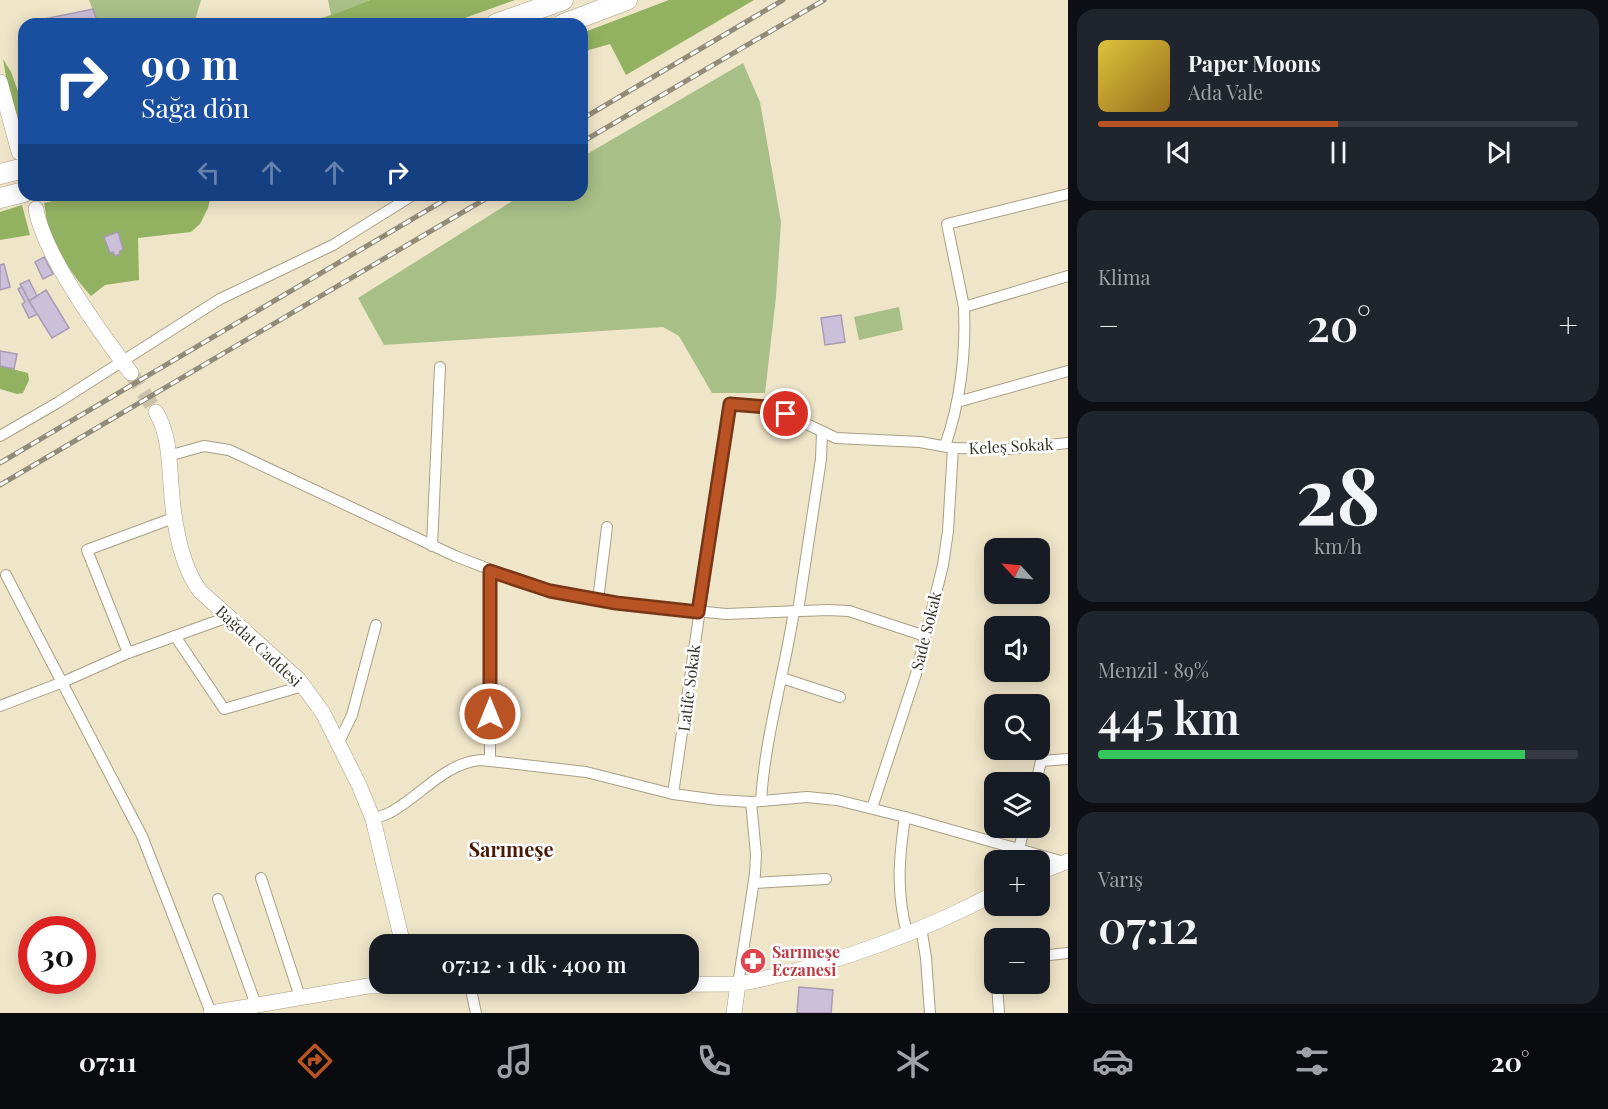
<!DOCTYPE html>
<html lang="tr">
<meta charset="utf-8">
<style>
body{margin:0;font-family:"Playfair Display",serif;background:#20242c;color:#f1f3f6;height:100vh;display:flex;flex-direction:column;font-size:22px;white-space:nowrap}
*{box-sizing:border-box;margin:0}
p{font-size:20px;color:#9ea1a6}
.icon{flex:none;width:33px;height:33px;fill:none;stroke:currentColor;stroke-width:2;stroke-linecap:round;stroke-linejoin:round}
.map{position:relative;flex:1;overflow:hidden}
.sheet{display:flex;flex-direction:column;gap:9px;padding:9px;background:#0d0f14;width:540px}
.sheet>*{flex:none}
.guide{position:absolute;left:18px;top:18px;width:570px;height:183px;border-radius:18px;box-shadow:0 3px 15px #0003;background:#1a4fa0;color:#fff;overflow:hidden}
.needle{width:39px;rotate:296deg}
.buttons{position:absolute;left:984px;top:538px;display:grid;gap:12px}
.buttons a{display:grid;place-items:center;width:66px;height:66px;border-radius:12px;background:#171b24;box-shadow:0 3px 15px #0003;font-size:30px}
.speed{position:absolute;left:18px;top:916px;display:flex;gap:12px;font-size:30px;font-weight:700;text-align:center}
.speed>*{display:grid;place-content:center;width:78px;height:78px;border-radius:50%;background:#171b24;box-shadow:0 3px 15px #0003;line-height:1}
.speed .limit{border:9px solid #d22;background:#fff;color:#111}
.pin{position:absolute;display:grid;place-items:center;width:51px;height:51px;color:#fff;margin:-26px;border:3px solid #fff;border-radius:50%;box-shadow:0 2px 6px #0007}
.me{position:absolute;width:66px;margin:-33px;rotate:0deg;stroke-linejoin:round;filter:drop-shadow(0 0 4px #0008)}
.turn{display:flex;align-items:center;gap:21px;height:126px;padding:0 24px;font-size:27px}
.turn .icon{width:78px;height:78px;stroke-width:2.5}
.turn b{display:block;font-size:42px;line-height:51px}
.lanes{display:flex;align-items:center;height:57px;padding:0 24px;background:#0003;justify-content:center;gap:30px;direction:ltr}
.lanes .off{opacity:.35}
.big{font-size:45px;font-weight:600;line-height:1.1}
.sheet .card{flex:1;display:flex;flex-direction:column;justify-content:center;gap:9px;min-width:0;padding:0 21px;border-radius:18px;background:#20242c}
.sheet .dial{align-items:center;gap:0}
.dial b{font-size:78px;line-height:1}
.song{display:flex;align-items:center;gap:18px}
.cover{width:72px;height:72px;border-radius:9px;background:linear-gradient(135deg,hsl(50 70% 55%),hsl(40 70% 35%))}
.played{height:6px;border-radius:3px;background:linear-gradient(90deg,#b95324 50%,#363941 50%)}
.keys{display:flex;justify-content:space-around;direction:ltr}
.heat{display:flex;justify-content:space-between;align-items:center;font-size:33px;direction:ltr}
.charge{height:9px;border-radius:4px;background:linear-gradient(90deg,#34c759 89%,#363941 0)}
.trip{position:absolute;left:369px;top:934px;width:330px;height:60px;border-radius:18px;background:#171b24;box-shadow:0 3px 15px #0003;font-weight:600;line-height:60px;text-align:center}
.tabs{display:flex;height:96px;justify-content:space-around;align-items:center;background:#090b0e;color:#9ea1a6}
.tabs .icon{width:42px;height:42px}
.tabs .on{color:#b95324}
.tabs b{font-size:27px;color:#f1f3f6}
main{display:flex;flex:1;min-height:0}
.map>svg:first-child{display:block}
</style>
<main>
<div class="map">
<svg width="1068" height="1013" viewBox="0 0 1068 1013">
<rect width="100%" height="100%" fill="#efe5c9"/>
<!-- green -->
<g fill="#a8bf88">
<path d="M89,0h112l-7,24h-96z"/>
<path d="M328,0h42l-62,24h-10l33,-9z"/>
<path d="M743,63l17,39 21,120 -5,75 -11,96h-53l-33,-57 -16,-9 -279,18 -26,-47 164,-103h60v-38z"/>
<path d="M899,307l4,23 -44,10 -5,-23z"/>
</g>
<!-- forest -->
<g fill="#92b261">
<path d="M370,0h145l-67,24h-140z"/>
<path d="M669,0h85l-128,75 -16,-31 -28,8v-19z"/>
<path d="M3,59l8,13 13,36v36l-10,-22z"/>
<path d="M78,195h133l-3,13 -8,16 -9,8 -53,6 1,42 -34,5 -14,11c-17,-19 -35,-44 -43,-69 -2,-7 -2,-16 -4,-24z"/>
<path d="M22,205l8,30 -30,5v-28z"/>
<path d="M0,366l28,7 1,7 -6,13 -6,1 -17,-5z"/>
</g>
<!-- building -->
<g fill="#ccbfd9" stroke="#a89bb4" stroke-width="1.5">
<path d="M93,9l5,15h-58l-1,-4z"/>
<path d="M118,232l5,17 -4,3 1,2 -5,2 -2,-4 -3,1 -6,-16z"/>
<path d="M44,257l9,17 -10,5 -8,-17z"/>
<path d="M4,264l6,23 -10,3v-25z"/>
<path d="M29,280l8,16 -8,5 -9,-17z"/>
<path d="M22,287l7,14 9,13 -9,4 -7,-14 3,-2 -7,-13z"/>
<path d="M46,290l23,38 -17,10 -23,-37z"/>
<path d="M841,315l4,27 -20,3 -4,-27z"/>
<path d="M0,351l17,3 -3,15 -14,-3z"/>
<path d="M799,987l34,3 -2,23h-34z"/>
</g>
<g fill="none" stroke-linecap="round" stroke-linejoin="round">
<!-- secondary-tunnel -->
<path stroke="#cac2a9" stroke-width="15" stroke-dasharray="15 8" stroke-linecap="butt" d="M131,373l25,39"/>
<!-- street casing -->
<g stroke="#a89f85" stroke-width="12">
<g id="street">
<path d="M1068,194l-121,30 17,83 104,-31"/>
<path d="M957,402l111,-31"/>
<path d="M0,436l57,-33 163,-104 113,-54 80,-50"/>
<path d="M945,446c16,-46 21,-92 19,-139"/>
<path d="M168,456l36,-10 25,4 226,106 86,33 75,14 110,11 102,-4 21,1 76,25"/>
<path d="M432,546l8,-179"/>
<path d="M490,571v190"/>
<path d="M6,575l136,261 69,177"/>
<path d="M598,600l9,-73"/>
<path d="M798,611l23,-152 1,-26"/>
<path d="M175,636l49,73 79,-23"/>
<path d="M128,653l-41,-103 89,-33"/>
<path d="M782,678l58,19"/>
<path d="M0,706l63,-24 65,-29 100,-36"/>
<path d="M339,742l13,-27 24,-90"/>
<path d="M1036,783l5,-22 27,-2"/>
<path d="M673,794l57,-390 29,1 16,4 61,29 84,4 33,6 59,1 56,-6"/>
<path d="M761,801c4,-64 23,-126 33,-190"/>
<path d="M872,808l44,-134 27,-109 5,-34 5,-83"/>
<path d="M905,817c-6,41 -9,75 2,116"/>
<path d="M373,819c6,-2 12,-4 18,-7 30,-16 53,-49 90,-52l105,12 87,22 45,6 33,2 56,-5 30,3 68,17 159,45"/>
<path d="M1019,849l5,-21"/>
<path d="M261,878l39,119"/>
<path d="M754,883l72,-4"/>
<path d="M218,899l38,106"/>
<path d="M921,927l5,31 4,55"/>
<path d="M1040,956l28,-3"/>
<path d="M738,984l17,-110 1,-20 -5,-52"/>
<path d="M997,984l2,29"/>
<path d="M470,985l6,28"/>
</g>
</g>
<!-- secondary casing -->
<g stroke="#a89f85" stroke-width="16">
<g id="secondary">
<path d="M0,82l19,70"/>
<path d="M36,209c8,47 65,124 95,164"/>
<path d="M156,412c13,22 13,47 15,72 2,34 9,80 29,107l99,89 24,33 36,72 14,34 30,126"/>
<path d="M1040,872l28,-11"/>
<path d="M211,1013l157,-27 370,-2c88,-17 177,-49 256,-90"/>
<path d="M734,1013l4,-29"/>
</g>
</g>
<!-- highway casing -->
<g stroke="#a89f85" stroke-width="21">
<g id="highway">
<path d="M496,24l67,-24"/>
<path d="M563,24l64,-24"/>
<path d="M0,174l24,-6"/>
<path d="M0,198l24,-6"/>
</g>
</g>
<!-- street -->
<use href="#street" stroke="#fff" stroke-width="10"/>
<!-- secondary -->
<use href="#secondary" stroke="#fff" stroke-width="15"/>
<!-- highway -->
<use href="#highway" stroke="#fff" stroke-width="20"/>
<!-- rail casing -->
<g stroke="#928b77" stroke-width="5">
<g id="rail">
<path d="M582,119l201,-119"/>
<path d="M582,142l242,-142"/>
<path d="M0,463l453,-268"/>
<path d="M0,485l492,-290"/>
</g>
</g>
<!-- rail -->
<use href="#rail" stroke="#fff" stroke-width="3" stroke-dasharray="9" stroke-linecap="butt"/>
</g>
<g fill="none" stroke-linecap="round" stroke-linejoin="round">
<!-- route casing -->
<g stroke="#783617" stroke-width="15">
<path id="route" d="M490,714v-143l60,20 66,12 82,9 32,-208 38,3 18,7"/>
</g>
<!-- route -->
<use href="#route" stroke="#b95324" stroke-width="10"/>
</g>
<!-- icons -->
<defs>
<g id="pharmacy-disc" transform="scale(1.35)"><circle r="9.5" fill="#e0444e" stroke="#fff"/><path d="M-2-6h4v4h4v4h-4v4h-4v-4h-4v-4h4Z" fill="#fff"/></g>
</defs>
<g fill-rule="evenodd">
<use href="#pharmacy-disc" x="753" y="961"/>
</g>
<g text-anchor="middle" stroke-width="5" stroke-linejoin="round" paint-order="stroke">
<!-- street labels -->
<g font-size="16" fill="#383429" stroke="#fff">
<text transform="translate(1011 446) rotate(-3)" y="6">Keleş Sokak</text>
<text transform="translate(926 631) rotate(-76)" y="6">Sade Sokak</text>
<text transform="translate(259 646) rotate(43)" y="6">Bağdat Caddesi</text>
<text transform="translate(689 688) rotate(-83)" y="6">Latife Sokak</text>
</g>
<!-- health labels -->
<g font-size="16" font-weight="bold" fill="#be3a42" stroke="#fff" text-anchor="start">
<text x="772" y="958">Sarımeşe<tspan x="772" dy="18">Eczanesi</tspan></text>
</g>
<!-- quarter labels -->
<g font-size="20" font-weight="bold" fill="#4a1a03" stroke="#fff">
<text x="511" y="857">Sarımeşe</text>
</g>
</g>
</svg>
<div class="buttons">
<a><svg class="needle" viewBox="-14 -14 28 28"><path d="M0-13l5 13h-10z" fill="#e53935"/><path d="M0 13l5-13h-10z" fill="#9ea1a6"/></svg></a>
<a><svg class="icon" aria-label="sound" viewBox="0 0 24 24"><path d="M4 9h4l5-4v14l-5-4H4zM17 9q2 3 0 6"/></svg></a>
<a><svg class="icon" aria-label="search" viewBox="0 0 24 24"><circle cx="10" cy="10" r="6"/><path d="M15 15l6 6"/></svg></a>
<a><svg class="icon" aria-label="layers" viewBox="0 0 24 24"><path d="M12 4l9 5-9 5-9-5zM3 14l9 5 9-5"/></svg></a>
<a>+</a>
<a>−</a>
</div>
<div class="speed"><div class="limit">30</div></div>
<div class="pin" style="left:786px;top:414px;background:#d93025"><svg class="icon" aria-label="arrive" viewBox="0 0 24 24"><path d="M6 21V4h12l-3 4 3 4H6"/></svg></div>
<svg class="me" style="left:490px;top:714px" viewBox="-20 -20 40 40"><circle r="17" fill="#b95324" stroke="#fff" stroke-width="3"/><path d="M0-11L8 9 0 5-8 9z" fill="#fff"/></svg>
<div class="trip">07:12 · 1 dk · 400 m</div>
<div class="guide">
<div class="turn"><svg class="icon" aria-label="right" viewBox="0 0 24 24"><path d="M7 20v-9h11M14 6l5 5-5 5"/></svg><div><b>90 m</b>Sağa dön</div></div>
<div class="lanes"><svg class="icon off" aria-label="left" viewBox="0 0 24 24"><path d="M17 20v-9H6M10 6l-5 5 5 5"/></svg><svg class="icon off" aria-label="ahead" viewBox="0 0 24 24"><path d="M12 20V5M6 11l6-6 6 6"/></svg><svg class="icon off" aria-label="ahead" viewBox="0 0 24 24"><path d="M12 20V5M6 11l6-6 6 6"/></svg><svg class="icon" aria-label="right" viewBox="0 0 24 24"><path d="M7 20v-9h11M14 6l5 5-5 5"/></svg></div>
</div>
</div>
<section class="sheet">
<div class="card">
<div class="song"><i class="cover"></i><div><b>Paper Moons</b><p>Ada Vale</p></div></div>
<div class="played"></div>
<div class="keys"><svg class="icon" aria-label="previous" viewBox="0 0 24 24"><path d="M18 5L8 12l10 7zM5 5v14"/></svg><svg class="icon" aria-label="pause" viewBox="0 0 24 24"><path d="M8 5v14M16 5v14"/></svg><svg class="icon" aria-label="next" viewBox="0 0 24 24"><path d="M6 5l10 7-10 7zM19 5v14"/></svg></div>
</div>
<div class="card"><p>Klima</p>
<div class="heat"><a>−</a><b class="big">20°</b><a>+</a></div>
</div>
<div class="card dial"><b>28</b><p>km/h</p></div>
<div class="card"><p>Menzil · 89%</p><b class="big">445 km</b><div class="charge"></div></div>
<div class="card"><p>Varış</p><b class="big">07:12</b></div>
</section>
</main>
<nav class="tabs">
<b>07:11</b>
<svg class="icon on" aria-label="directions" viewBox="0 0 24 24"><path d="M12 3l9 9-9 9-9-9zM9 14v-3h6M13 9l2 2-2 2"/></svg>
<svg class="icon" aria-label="music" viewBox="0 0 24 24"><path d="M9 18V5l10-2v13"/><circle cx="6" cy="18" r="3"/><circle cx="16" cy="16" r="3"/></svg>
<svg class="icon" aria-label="phone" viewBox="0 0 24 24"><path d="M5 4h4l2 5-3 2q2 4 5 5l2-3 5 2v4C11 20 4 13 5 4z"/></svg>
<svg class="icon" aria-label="climate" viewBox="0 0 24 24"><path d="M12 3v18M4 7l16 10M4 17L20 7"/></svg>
<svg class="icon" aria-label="car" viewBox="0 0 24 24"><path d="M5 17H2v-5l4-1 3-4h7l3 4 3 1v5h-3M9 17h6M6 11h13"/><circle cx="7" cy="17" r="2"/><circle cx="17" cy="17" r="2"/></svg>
<svg class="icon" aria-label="filters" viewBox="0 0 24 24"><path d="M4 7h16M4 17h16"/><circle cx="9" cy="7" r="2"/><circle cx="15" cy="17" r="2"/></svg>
<b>20°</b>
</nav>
